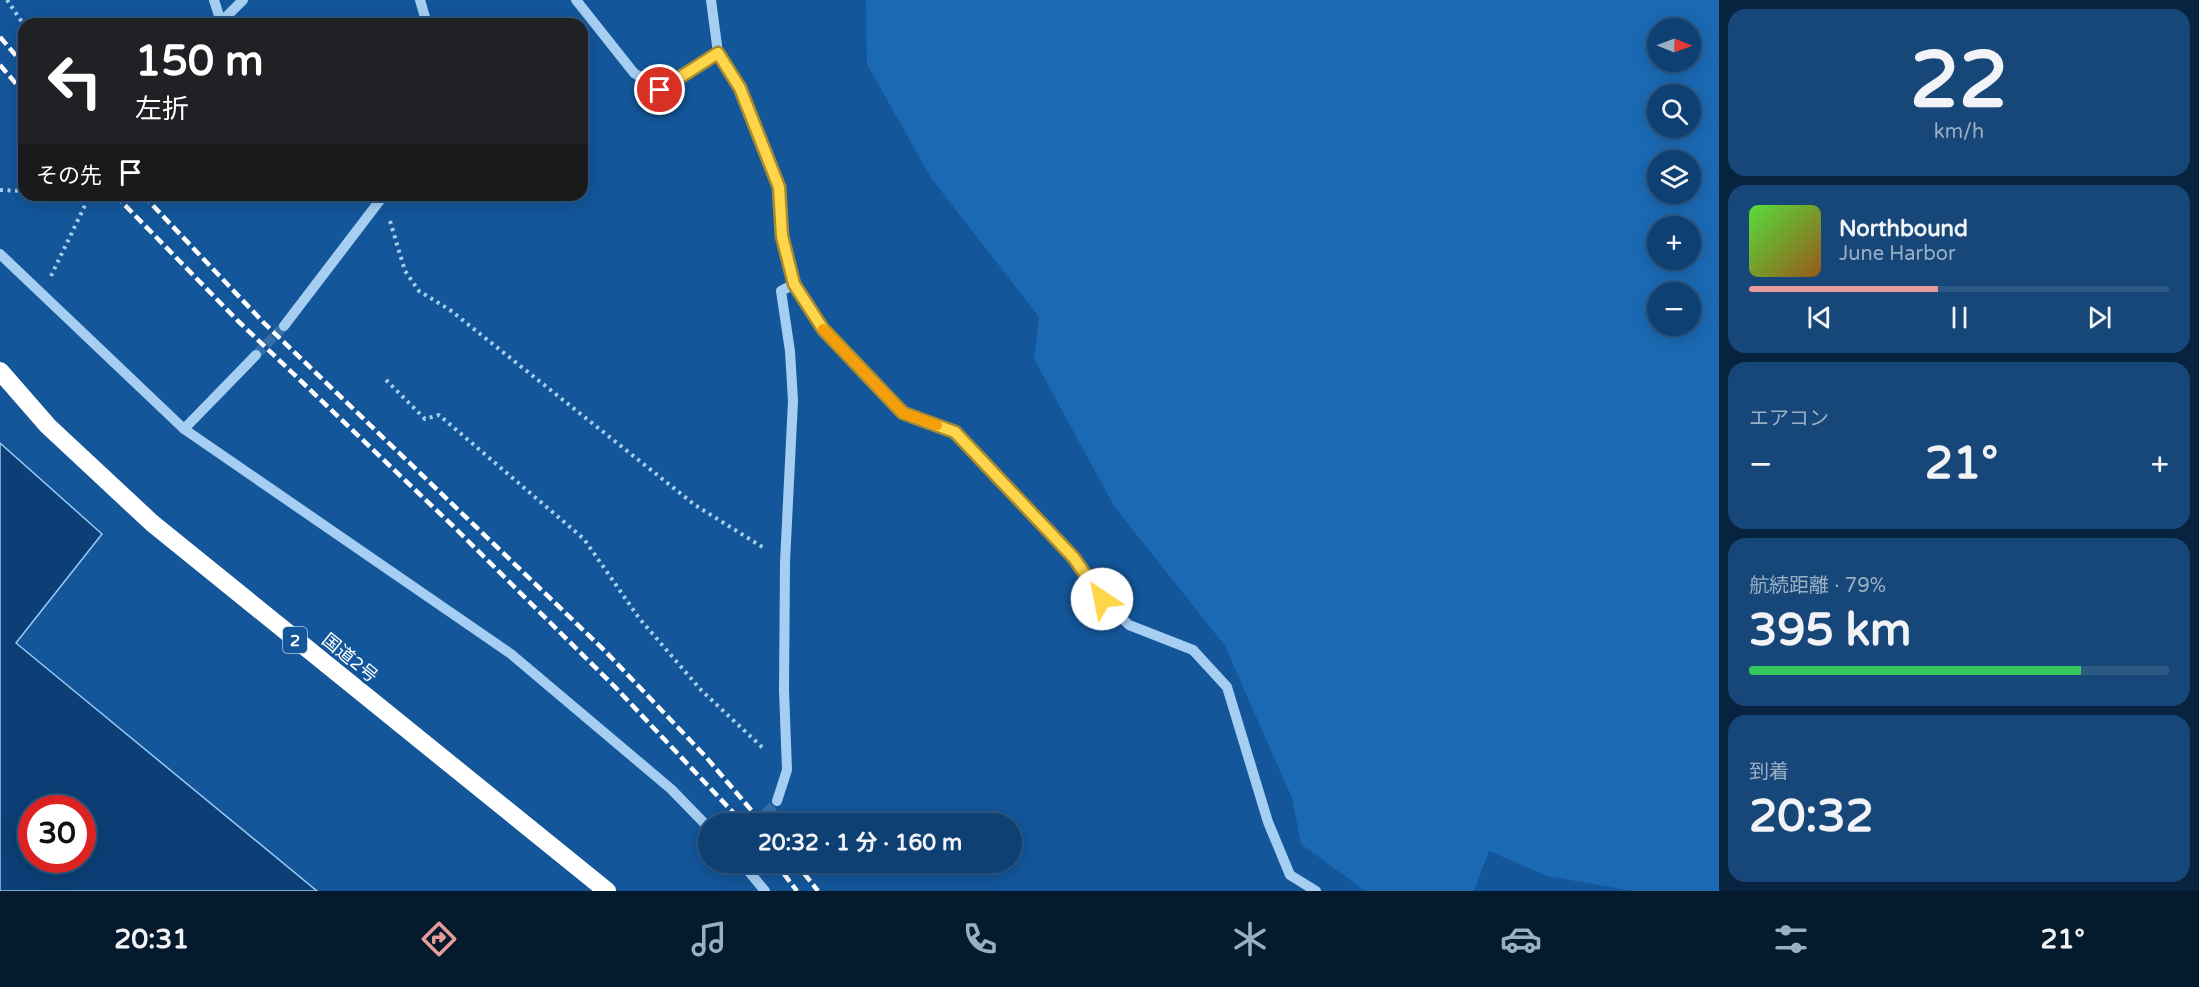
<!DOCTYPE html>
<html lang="ja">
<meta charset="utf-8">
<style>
body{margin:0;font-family:"Varela Round","Noto Sans JP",sans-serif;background:#174778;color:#f1f3f6;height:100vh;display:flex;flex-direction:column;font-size:22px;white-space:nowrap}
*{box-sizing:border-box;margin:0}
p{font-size:20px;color:#9bafc4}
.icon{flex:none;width:33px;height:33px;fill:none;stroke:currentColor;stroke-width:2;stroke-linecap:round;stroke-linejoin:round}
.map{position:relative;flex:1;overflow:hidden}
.side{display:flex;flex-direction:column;gap:9px;padding:9px;background:#08233f;width:480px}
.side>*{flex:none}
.banner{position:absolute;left:18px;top:18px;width:570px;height:183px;border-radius:18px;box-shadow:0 3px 15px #0003,0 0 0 2px #2e5985;background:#202124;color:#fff;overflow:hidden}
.needle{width:39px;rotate:91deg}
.fabs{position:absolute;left:1647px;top:18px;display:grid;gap:12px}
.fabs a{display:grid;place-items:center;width:54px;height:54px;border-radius:50%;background:#0e4073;box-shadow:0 3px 15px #0003,0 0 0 2px #2e5985;font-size:30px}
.speed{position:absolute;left:18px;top:795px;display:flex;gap:12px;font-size:30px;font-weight:700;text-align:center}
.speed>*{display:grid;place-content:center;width:78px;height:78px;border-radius:50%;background:#0e4073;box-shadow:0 3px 15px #0003,0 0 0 2px #2e5985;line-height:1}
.speed .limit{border:9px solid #d22;background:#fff;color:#111}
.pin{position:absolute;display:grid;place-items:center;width:51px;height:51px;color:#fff;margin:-26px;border:3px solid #fff;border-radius:50%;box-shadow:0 2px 6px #0007}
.me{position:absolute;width:66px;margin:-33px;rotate:326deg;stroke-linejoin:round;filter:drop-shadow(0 0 4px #0008)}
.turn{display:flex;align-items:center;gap:21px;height:126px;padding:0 18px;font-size:27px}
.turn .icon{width:78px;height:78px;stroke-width:2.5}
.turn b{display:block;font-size:42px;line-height:51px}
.then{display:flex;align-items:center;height:57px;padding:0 18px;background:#0003;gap:12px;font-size:22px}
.big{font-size:45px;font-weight:700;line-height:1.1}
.side .tile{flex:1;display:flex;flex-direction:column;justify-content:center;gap:9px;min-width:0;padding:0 21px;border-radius:18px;background:#174778}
.side .dial{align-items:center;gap:0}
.dial b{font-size:78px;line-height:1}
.song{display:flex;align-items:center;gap:18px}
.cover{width:72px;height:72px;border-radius:9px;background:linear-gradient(135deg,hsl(110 70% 55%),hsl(30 70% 35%))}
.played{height:6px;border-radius:3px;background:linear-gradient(90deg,#e69b98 45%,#2e5985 45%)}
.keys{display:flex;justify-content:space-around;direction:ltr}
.heat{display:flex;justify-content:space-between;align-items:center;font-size:33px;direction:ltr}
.charge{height:9px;border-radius:4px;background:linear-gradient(90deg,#34c759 79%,#2e5985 0)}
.trip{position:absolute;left:698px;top:813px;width:324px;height:60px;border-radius:30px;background:#0e4073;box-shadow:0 3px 15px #0003,0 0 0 2px #2e5985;font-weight:700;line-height:60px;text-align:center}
.tab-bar{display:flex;height:96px;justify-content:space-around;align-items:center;background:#061a2e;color:#9bafc4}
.tab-bar .icon{width:42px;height:42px}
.tab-bar .on{color:#e69b98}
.tab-bar b{font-size:27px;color:#f1f3f6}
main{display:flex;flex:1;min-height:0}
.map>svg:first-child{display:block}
</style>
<main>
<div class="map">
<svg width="1719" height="891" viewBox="0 0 1719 891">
<rect width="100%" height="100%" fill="#135699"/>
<!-- green -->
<path fill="#1b69b3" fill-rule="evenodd" d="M866,0h853v891h-87l-85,-15 -58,-25 -15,40h-109l-64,-47 -9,-46 -67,-152 -111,-140 -80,-147 5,-42 -108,-139 -64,-114zM1658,28h32v34h-32zM1658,94h32v34h-32zM1658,160h32v34h-32zM1658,226h32v34h-32zM1658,292h32v34h-32z"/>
<!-- water -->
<path fill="#0c3f75" stroke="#98c9f6" stroke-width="1.5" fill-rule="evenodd" d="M0,443l102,91 -86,109 301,248h-317zM82,808v52h-50v-52z"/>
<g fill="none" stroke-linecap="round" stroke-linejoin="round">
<!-- minor-tunnel -->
<g stroke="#366fa8" stroke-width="10" stroke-dasharray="10 5" stroke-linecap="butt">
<path d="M256,355l28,-29"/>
<path d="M756,824l21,-23"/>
</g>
<!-- path -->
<g stroke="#a6cef3" stroke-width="4" stroke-dasharray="3 4.5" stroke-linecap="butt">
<path d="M7,0l17,25"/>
<path d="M0,190l24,1"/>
<path d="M390,221l15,50 14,20 31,19 245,195 69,43"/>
<path d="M51,276l39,-81"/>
<path d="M386,380l39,39 14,-4 145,124 55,79 62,72 63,59"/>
</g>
<!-- minor -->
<g stroke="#a6cef3" stroke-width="10">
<path d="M214,0l7,22"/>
<path d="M420,0l7,24"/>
<path d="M576,0l58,73 27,17 57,-37 22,35 39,99 3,49 12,48 29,45 80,84 52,19 119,126 28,41 27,26 64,25 34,37 41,135 22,53 26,16"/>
<path d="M711,0l7,53"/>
<path d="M219,24l24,-24"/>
<path d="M0,254l184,175 327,225 160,135 37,38"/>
<path d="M284,326l100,-131"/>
<path d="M184,429l72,-74"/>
<path d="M777,801l10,-31 -3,-80 1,-128 8,-161 -3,-50 -9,-60 13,-7"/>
<path d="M741,862l24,29"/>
</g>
<!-- highway -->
<path stroke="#fff" stroke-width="18" d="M0,371l48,55 104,97 455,368"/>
<!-- rail -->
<g stroke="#fff" stroke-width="4.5" stroke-dasharray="10 4.5" stroke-linecap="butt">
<path d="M0,37l24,28"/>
<path d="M0,65l24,28"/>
<path d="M115,195l123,126 215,205 162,161 129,137"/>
<path d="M143,195l121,128 341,328 101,106 57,67"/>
<path d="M775,862l22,29"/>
<path d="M795,862l23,29"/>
</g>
</g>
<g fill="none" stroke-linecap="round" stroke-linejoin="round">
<!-- route casing -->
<g stroke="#a68a30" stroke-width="15">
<path id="route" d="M660,90l58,-37 22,35 39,99 3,49 12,48 29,45 80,84 52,19 119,126 28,41"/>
</g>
<!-- route -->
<use href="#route" stroke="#ffd54a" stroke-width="10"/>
<!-- slow -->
<path stroke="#f59e0b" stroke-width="10" d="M823,329l80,84 34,12"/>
</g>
<g text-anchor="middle" stroke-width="6" stroke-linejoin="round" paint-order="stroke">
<!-- shield labels -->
<rect fill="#135699" stroke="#b8cce0" stroke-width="1.5" x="283" y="627" width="24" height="26" rx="4.5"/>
<g font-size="16" font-weight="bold" fill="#fff">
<text x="295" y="646">2</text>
</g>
<!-- street labels -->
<g font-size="18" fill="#fff" stroke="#135699">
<text transform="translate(350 658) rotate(39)" y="6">国道2号</text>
</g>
</g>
</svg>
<div class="fabs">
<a><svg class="needle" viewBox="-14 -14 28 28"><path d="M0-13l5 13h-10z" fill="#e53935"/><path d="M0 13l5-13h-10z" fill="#9bafc4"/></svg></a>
<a><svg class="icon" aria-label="search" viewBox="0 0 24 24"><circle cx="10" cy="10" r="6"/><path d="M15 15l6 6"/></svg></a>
<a><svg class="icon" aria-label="layers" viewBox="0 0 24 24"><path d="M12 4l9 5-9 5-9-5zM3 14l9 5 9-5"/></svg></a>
<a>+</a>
<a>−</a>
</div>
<div class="speed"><div class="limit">30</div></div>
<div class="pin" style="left:660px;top:90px;background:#d93025"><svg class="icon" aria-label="arrive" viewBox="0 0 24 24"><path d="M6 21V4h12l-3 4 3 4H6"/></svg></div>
<svg class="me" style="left:1102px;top:599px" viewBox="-20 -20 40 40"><circle r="19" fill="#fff"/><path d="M0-13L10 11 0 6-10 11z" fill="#ffd54a"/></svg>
<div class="trip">20:32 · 1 分 · 160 m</div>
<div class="banner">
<div class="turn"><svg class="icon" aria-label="left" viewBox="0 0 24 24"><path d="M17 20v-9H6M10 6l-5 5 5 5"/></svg><div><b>150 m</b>左折</div></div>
<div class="then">その先<svg class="icon" aria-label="arrive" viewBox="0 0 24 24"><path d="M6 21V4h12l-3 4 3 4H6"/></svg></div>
</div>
</div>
<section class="side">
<div class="tile dial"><b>22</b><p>km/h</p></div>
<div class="tile">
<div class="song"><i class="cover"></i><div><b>Northbound</b><p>June Harbor</p></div></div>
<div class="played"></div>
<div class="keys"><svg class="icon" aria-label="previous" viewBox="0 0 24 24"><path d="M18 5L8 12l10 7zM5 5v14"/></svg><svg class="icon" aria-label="pause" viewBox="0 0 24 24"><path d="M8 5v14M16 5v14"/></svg><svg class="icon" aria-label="next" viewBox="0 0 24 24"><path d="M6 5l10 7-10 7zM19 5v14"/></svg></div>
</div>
<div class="tile"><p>エアコン</p>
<div class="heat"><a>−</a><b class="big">21°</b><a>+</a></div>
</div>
<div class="tile"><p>航続距離 · 79%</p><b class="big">395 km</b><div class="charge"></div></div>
<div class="tile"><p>到着</p><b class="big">20:32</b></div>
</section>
</main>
<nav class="tab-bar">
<b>20:31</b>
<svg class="icon on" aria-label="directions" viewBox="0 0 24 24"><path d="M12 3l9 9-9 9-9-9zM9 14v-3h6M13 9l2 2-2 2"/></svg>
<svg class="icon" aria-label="music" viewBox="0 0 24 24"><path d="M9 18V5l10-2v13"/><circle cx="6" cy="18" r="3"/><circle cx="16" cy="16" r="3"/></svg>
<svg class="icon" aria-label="phone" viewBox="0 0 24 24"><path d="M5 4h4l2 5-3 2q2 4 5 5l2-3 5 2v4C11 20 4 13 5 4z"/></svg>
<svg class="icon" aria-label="climate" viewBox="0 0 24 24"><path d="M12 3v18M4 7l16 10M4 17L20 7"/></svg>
<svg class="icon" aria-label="car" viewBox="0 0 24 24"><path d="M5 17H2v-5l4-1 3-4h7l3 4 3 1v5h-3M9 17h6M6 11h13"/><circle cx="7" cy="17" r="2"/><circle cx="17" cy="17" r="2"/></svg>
<svg class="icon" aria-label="filters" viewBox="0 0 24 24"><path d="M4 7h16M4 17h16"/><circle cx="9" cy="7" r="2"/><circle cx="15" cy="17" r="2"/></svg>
<b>21°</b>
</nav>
